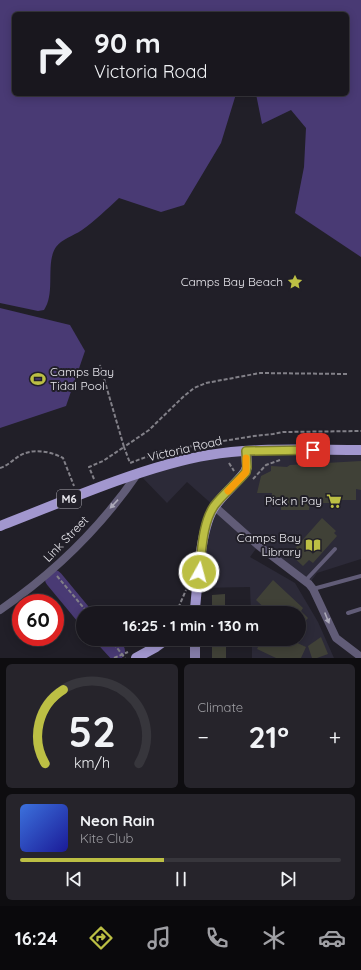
<!DOCTYPE html>
<meta charset="utf-8">
<style>
body{margin:0;font-family:Quicksand,sans-serif;background:#26242b;color:#f1f3f6;height:100vh;display:flex;flex-direction:column;font-size:15px;white-space:nowrap}
*{box-sizing:border-box;margin:0}
p{font-size:13px;color:#9f9fa4}
.icon{flex:none;width:22px;height:22px;fill:none;stroke:currentColor;stroke-width:2;stroke-linecap:round;stroke-linejoin:round}
.map{position:relative;height:658px;overflow:hidden}
.details{display:flex;flex-direction:column;gap:6px;padding:6px;background:#0e0d10;flex:1}
.details>*{flex:none}
.top-card{position:absolute;left:12px;top:12px;width:337px;height:84px;border-radius:6px;box-shadow:0 2px 10px #0003,0 0 0 1px #37363c;background:#19171e;color:#f1f3f6;overflow:hidden}
.speed{position:absolute;left:12px;top:594px;display:flex;gap:8px;font-size:20px;font-weight:700;text-align:center}
.speed>*{display:grid;place-content:center;width:52px;height:52px;border-radius:50%;background:#19171e;box-shadow:0 2px 10px #0003,0 0 0 1px #37363c;line-height:1}
.speed .limit{border:6px solid #d22;background:#fff;color:#111}
.pin{position:absolute;display:grid;place-items:center;width:34px;height:34px;color:#fff;margin:-17px;border-radius:8px;box-shadow:0 2px 6px #0006}
.me{position:absolute;width:44px;margin:-22px;rotate:7deg;stroke-linejoin:round;filter:drop-shadow(0 0 3px #0008)}
.turn{display:flex;align-items:center;gap:14px;height:84px;padding:0 16px;font-size:18px}
.turn .icon{width:52px;height:52px;stroke-width:2.5}
.turn b{display:block;font-size:28px;line-height:34px}
.big{font-size:30px;font-weight:800;line-height:1.1}
.details .tile{flex:1;display:flex;flex-direction:column;justify-content:center;gap:6px;min-width:0;padding:0 14px;border-radius:6px;background:#26242b}
.details .dial{align-items:center;gap:0}
.dial svg{height:104px;overflow:visible;fill:none;stroke:#37363c;stroke-width:7;stroke-linecap:round;text-anchor:middle}
.dial text{fill:#f1f3f6;stroke:none}
.song{display:flex;align-items:center;gap:12px}
.cover{width:48px;height:48px;border-radius:6px;background:linear-gradient(135deg,hsl(220 70% 55%),hsl(240 70% 35%))}
.played{height:4px;border-radius:2px;background:linear-gradient(90deg,#bcbf44 45%,#37363c 45%)}
.keys{display:flex;justify-content:space-around;direction:ltr}
.heat{display:flex;justify-content:space-between;align-items:center;font-size:22px;direction:ltr}
.details .tiles{flex:1;display:grid;gap:6px;grid-template-columns:1fr 1fr}
.tile:last-child{grid-column:span 2}
.trip{position:absolute;left:76px;top:606px;width:230px;height:40px;border-radius:20px;background:#19171e;box-shadow:0 2px 10px #0003,0 0 0 1px #37363c;font-weight:800;line-height:40px;text-align:center}
.tab-bar{display:flex;height:64px;justify-content:space-around;align-items:center;background:#0a090c;color:#9f9fa4}
.tab-bar .icon{width:28px;height:28px}
.tab-bar .selected{color:#bcbf44}
.tab-bar b{font-size:18px;color:#f1f3f6}
.map>svg:first-child{display:block}
</style>
<div class="map">
<svg width="361" height="658" viewBox="0 0 361 658">
<rect width="100%" height="100%" fill="#211f28"/>
<!-- built -->
<path fill="#2c2a38" d="M361,450v109l-44,14 -8,11 -51,-38 -8,11 45,26 23,39 16,36h-82v-19h47v-26h-48l-1,-26 -53,1 17,-82 -27,-24 -20,21 -29,-30 71,-18z"/>
<!-- water -->
<g fill="#493a74">
<path d="M0,0h361v257l-66,-44 9,-46 2,-39 -15,-18 -29,14 -6,-30h91v-80h-333v80h222l-15,49 -37,62 -23,7 -42,-14c-12,11 -24,23 -37,32 -9,6 -20,9 -26,17 -11,16 0,46 -12,63l-6,1 -38,-8z"/>
<path d="M0,308l70,17 15,26 -19,55 -66,22z"/>
</g>
<g fill="none" stroke-linecap="round" stroke-linejoin="round">
<!-- river -->
<g stroke="#493a74" stroke-width="18">
<path d="M54,579l29,35"/>
<path d="M105,639l11,12"/>
</g>
</g>
<!-- building -->
<g fill="#404137">
<path d="M361,461v29l-5,-1v11h-18v3h-28l-1,7h-28v-6h-10l1,-11h-15l4,-17 10,-5v-5l16,1 3,-2z"/>
<path d="M322,518l14,13 -2,2 3,3 -24,27 -4,-3 -6,6 -13,-12z"/>
<path d="M273,580l30,28 -2,3 7,7 -9,10v-15h-29l-14,-13z"/>
<path d="M225,594v19h-13v-18z"/>
<path d="M321,637l7,17 -11,4h-5l-4,-12z"/>
<rect x="212" y="639" width="14" height="19"/>
<path d="M262,639h18l9,4 2,-3 15,7 -5,11h-25l-19,-9z"/>
</g>
<g fill="none" stroke-linecap="round" stroke-linejoin="round">
<!-- path -->
<g stroke="#828088" stroke-width="2" stroke-dasharray="4 2" stroke-linecap="butt">
<path d="M347,374l-87,-1 -54,10 -12,5 -10,8 -35,34 -25,17 6,16 32,-12 92,-15 19,-2 10,-2 78,-1"/>
<path d="M229,463l5,8"/>
<path d="M0,468c7,-2 13,-8 19,-12 13,-8 31,-5 44,2l11,28"/>
<path d="M94,479l-5,-12 14,-6 21,-14 -24,-82"/>
<path d="M253,479l13,-14 14,-5"/>
<path d="M57,576l31,37"/>
<path d="M176,613l10,-23"/>
<path d="M110,639l15,19"/>
<path d="M114,658l14,-6"/>
</g>
<!-- lane -->
<g stroke="#615c77" stroke-width="4">
<path d="M305,581l30,-32"/>
<path d="M313,589l48,-13"/>
<path d="M348,613l13,-4"/>
</g>
<!-- street -->
<g stroke="#615c77" stroke-width="8">
<path d="M214,506l45,40 50,38 4,5 23,49 25,19"/>
<path d="M0,610c54,-37 101,-83 138,-137"/>
</g>
<!-- secondary -->
<path stroke="#857da8" stroke-width="10" d="M195,639v19"/>
<!-- primary -->
<g stroke="#a297cf" stroke-width="10">
<path d="M0,526c39,-15 77,-31 116,-45 31,-11 61,-21 93,-26 49,-8 103,-5 152,-5"/>
<path d="M191,613l4,-5c3,-26 5,-82 20,-102 9,-13 21,-22 30,-34l2,-5 -1,-16"/>
<path d="M136,658l20,-11 11,-8"/>
</g>
</g>
<!-- one-way arrows -->
<defs><path id="oneway-solid" d="M-6-.8H1V-3.2L6.5 0L1 3.2V.8H-6Z"/></defs>
<g fill="#acaab9">
<use href="#oneway-solid" transform="translate(114 504) rotate(133)"/>
<use href="#oneway-solid" transform="translate(327 618) rotate(68)"/>
</g>
<g fill="none" stroke-linecap="round" stroke-linejoin="round">
<!-- route casing -->
<g stroke="#7a7c2c" stroke-width="10">
<path id="route" d="M199,572c3,-21 3,-48 15,-66 9,-12 22,-22 32,-34l1,-5 -1,-16 67,-1"/>
</g>
<!-- route -->
<use href="#route" stroke="#bcbf44" stroke-width="7"/>
<!-- slow -->
<path stroke="#f59e0b" stroke-width="7" d="M228,491l18,-19v-14"/>
</g>
<!-- icons -->
<defs>
<g id="sight-bare" transform="scale(1.2)"><path d="M0-6L1.8-2.2L6-1.7L2.9 1.2L3.7 5.4L0 3.3L-3.7 5.4L-2.9 1.2L-6-1.7L-1.8-2.2Z" fill="#bcbf44" stroke="#211f28" stroke-width="2.5" paint-order="stroke"/></g>
<g id="stadium-bare" transform="scale(1.2)"><path d="M0-5a6.5 5 0 1 0 0 10a6.5 5 0 1 0 0-10ZM-3.5-1.8h7v3.6h-7Z" fill="#bcbf44" stroke="#211f28" stroke-width="2.5" paint-order="stroke"/></g>
<g id="supermarket-bare" transform="scale(1.2)"><path d="M-6-5.5h2.5l.6 2H6L4.5 2H-2.5L-4.4-4H-6ZM-1.5 3.2a1.3 1.3 0 1 0 .1 0ZM3 3.2a1.3 1.3 0 1 0 .1 0Z" fill="#bcbf44" stroke="#211f28" stroke-width="2.5" paint-order="stroke"/></g>
<g id="library-bare" transform="scale(1.2)"><path d="M-6-4Q-3-5.5-.7-3.5V5Q-3 3-6 4ZM6-4Q3-5.5 .7-3.5V5Q3 3 6 4Z" fill="#bcbf44" stroke="#211f28" stroke-width="2.5" paint-order="stroke"/></g>
</defs>
<g fill-rule="evenodd">
<use href="#sight-bare" x="295" y="282"/>
<use href="#stadium-bare" x="38" y="379"/>
<use href="#supermarket-bare" x="334" y="501"/>
<use href="#library-bare" x="313" y="545"/>
</g>
<g text-anchor="middle" stroke-width="4" stroke-linejoin="round" paint-order="stroke">
<!-- shield labels -->
<rect fill="#211f28" stroke="#aeacb3" stroke-width="1" x="57" y="490" width="24" height="18" rx="3"/>
<g font-size="11" font-weight="bold" fill="#eae9ef">
<text x="69" y="503">M6</text>
</g>
<!-- poi labels -->
<g font-size="12" fill="#eae9ef" stroke="#211f28" text-anchor="end">
<text x="283" y="286">Camps Bay Beach</text>
<text x="50" y="376" text-anchor="start">Camps Bay<tspan x="50" dy="14">Tidal Pool</tspan></text>
<text x="322" y="505">Pick n Pay</text>
<text x="301" y="542">Camps Bay<tspan x="301" dy="14">Library</tspan></text>
</g>
<!-- street labels -->
<g font-size="12" fill="#eae9ef" stroke="#211f28">
<text transform="translate(185 449) rotate(-13)" y="4">Victoria Road</text>
<text transform="translate(66 539) rotate(-46)" y="4">Link Street</text>
</g>
</g>
</svg>
<div class="speed"><div class="limit">60</div></div>
<div class="pin" style="left:313px;top:450px;background:#d93025"><svg class="icon" aria-label="arrive" viewBox="0 0 24 24"><path d="M6 21V4h12l-3 4 3 4H6"/></svg></div>
<svg class="me" style="left:199px;top:572px" viewBox="-20 -20 40 40"><circle r="17" fill="#bcbf44" stroke="#fff" stroke-width="3"/><path d="M0-11L8 9 0 5-8 9z" fill="#fff"/></svg>
<div class="trip">16:25 · 1 min · 130 m</div>
<div class="top-card">
<div class="turn"><svg class="icon" aria-label="right" viewBox="0 0 24 24"><path d="M7 20v-9h11M14 6l5 5-5 5"/></svg><div><b>90 m</b>Victoria Road</div></div>
</div>
</div>
<section class="details">
<div class="tiles">
<div class="tile dial"><svg viewBox="0 0 100 80">
<path d="M14 69A42 42 0 1 1 86 69"/>
<path d="M14 69A42 42 0 0 1 28 12" stroke="#bcbf44"/>
<text x="50" y="56" font-size="32" font-weight="700">52</text>
<text x="50" y="72" font-size="11">km/h</text>
</svg></div>
<div class="tile"><p>Climate</p>
<div class="heat"><a>−</a><b class="big">21°</b><a>+</a></div>
</div>
<div class="tile">
<div class="song"><i class="cover"></i><div><b>Neon Rain</b><p>Kite Club</p></div></div>
<div class="played"></div>
<div class="keys"><svg class="icon" aria-label="previous" viewBox="0 0 24 24"><path d="M18 5L8 12l10 7zM5 5v14"/></svg><svg class="icon" aria-label="pause" viewBox="0 0 24 24"><path d="M8 5v14M16 5v14"/></svg><svg class="icon" aria-label="next" viewBox="0 0 24 24"><path d="M6 5l10 7-10 7zM19 5v14"/></svg></div>
</div>
</div>
</section>
<nav class="tab-bar">
<b>16:24</b>
<svg class="icon selected" aria-label="directions" viewBox="0 0 24 24"><path d="M12 3l9 9-9 9-9-9zM9 14v-3h6M13 9l2 2-2 2"/></svg>
<svg class="icon" aria-label="music" viewBox="0 0 24 24"><path d="M9 18V5l10-2v13"/><circle cx="6" cy="18" r="3"/><circle cx="16" cy="16" r="3"/></svg>
<svg class="icon" aria-label="phone" viewBox="0 0 24 24"><path d="M5 4h4l2 5-3 2q2 4 5 5l2-3 5 2v4C11 20 4 13 5 4z"/></svg>
<svg class="icon" aria-label="climate" viewBox="0 0 24 24"><path d="M12 3v18M4 7l16 10M4 17L20 7"/></svg>
<svg class="icon" aria-label="car" viewBox="0 0 24 24"><path d="M5 17H2v-5l4-1 3-4h7l3 4 3 1v5h-3M9 17h6M6 11h13"/><circle cx="7" cy="17" r="2"/><circle cx="17" cy="17" r="2"/></svg>
</nav>
